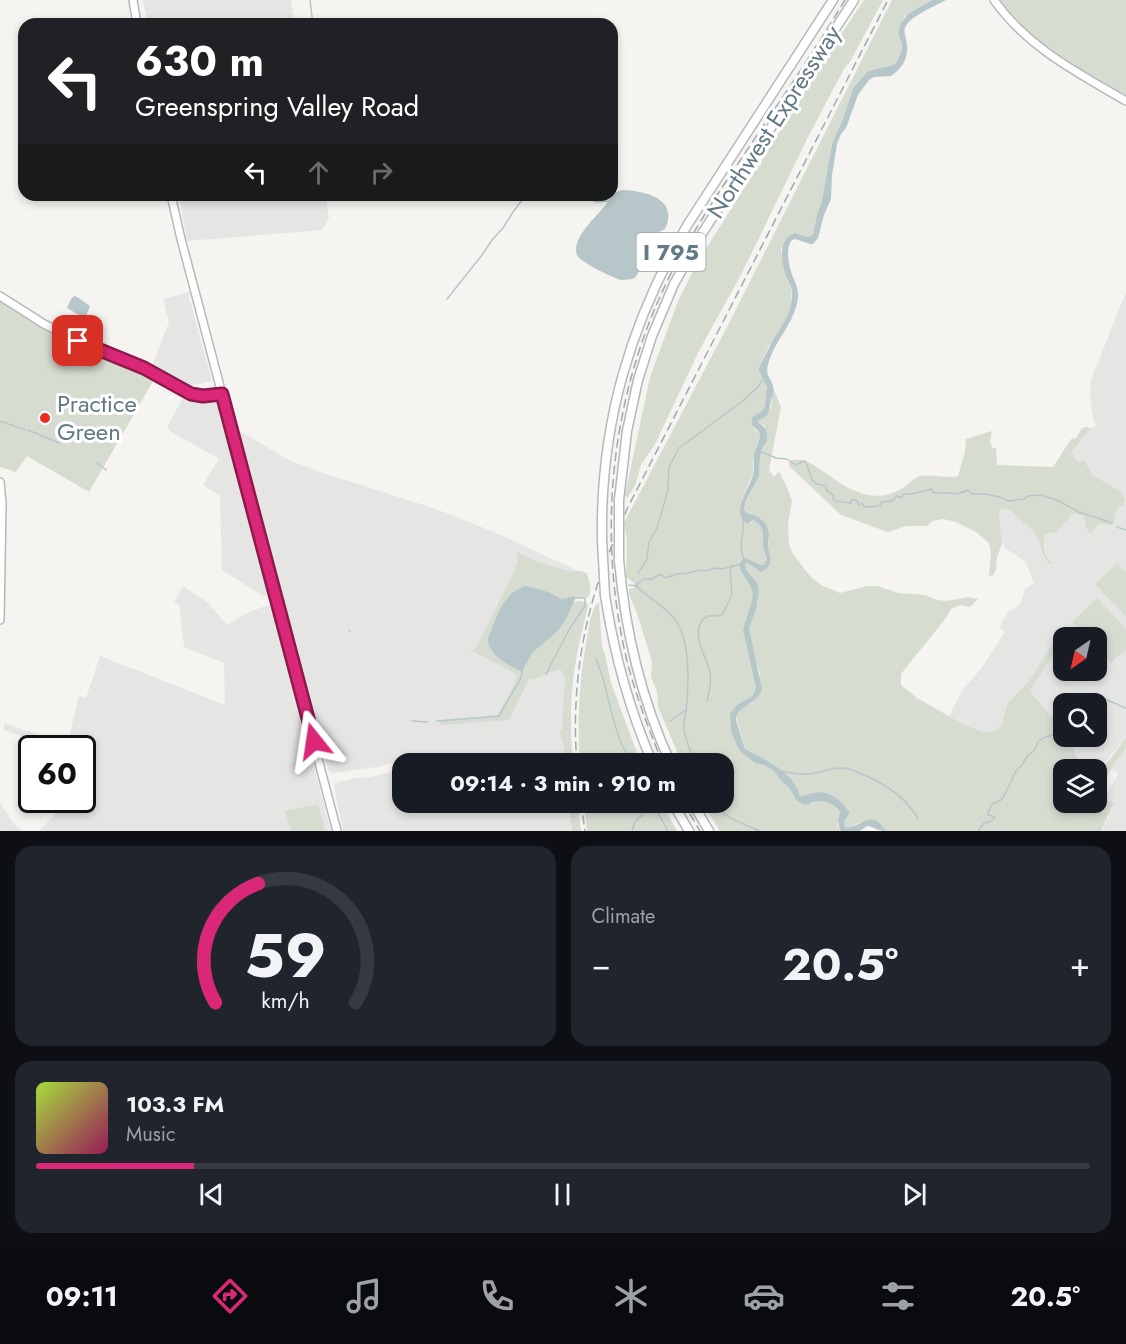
<!DOCTYPE html>
<meta charset="utf-8">
<style>
body{margin:0;font-family:Jost,sans-serif;background:#20242c;color:#f1f3f6;height:100vh;display:flex;flex-direction:column;font-size:22px;white-space:nowrap}
*{box-sizing:border-box;margin:0}
p{font-size:20px;color:#9ea1a6}
.icon{flex:none;width:33px;height:33px;fill:none;stroke:currentColor;stroke-width:2;stroke-linecap:round;stroke-linejoin:round}
.map{position:relative;height:831px;overflow:hidden}
.details{display:flex;flex-direction:column;gap:15px;padding:15px;background:#0d0f14;flex:1}
.details>*{flex:none}
.hud{position:absolute;left:18px;top:18px;width:600px;height:183px;border-radius:18px;box-shadow:0 3px 9px #0003;background:#202124;color:#fff;overflow:hidden}
.needle{width:39px;rotate:214deg}
.buttons{position:absolute;left:1053px;top:627px;display:grid;gap:12px}
.buttons a{display:grid;place-items:center;width:54px;height:54px;border-radius:12px;background:#171b24;box-shadow:0 3px 9px #0003;font-size:30px}
.speed{position:absolute;left:18px;top:735px;display:flex;gap:12px;font-size:30px;font-weight:700;text-align:center}
.speed>*{display:grid;place-content:center;width:78px;height:78px;border-radius:50%;background:#171b24;box-shadow:0 3px 9px #0003;line-height:1}
.speed .limit{border:3px solid #111;border-radius:9px;background:#fff;color:#111}
.pin{position:absolute;display:grid;place-items:center;width:51px;height:51px;color:#fff;margin:-26px;border-radius:12px;box-shadow:0 3px 9px #0006}
.me{position:absolute;width:66px;margin:-33px;rotate:345deg;stroke-linejoin:round;filter:drop-shadow(0 0 4px #0008)}
.turn{display:flex;align-items:center;gap:21px;height:126px;padding:0 18px;font-size:27px}
.turn .icon{width:78px;height:78px;stroke-width:2.5}
.turn b{display:block;font-size:42px;line-height:51px}
.lanes{display:flex;align-items:center;height:57px;padding:0 18px;background:#0003;justify-content:center;gap:30px;direction:ltr}
.lanes .off{opacity:.35}
.big{font-size:45px;font-weight:700;line-height:1.1}
.details .widget{flex:1;display:flex;flex-direction:column;justify-content:center;gap:9px;min-width:0;padding:0 21px;border-radius:18px;background:#20242c}
.details .dial{align-items:center;gap:0}
.dial svg{height:156px;overflow:visible;fill:none;stroke:#363941;stroke-width:7;stroke-linecap:round;text-anchor:middle}
.dial text{fill:#f1f3f6;stroke:none}
.song{display:flex;align-items:center;gap:18px}
.cover{width:72px;height:72px;border-radius:9px;background:linear-gradient(135deg,hsl(80 70% 55%),hsl(330 70% 35%))}
.played{height:6px;border-radius:3px;background:linear-gradient(90deg,#db2777 15%,#363941 15%)}
.keys{display:flex;justify-content:space-around;direction:ltr}
.heat{display:flex;justify-content:space-between;align-items:center;font-size:33px;direction:ltr}
.details .tiles{flex:1;display:grid;gap:15px;grid-template-columns:1fr 1fr}
.widget:last-child{grid-column:span 2}
.trip{position:absolute;left:392px;top:753px;width:342px;height:60px;border-radius:18px;background:#171b24;box-shadow:0 3px 9px #0003;font-weight:700;line-height:60px;text-align:center}
.dock{display:flex;height:96px;justify-content:space-around;align-items:center;background:#090b0e;color:#9ea1a6}
.dock .icon{width:42px;height:42px}
.dock .current{color:#db2777}
.dock b{font-size:27px;color:#f1f3f6}
.map>svg:first-child{display:block}
</style>
<div class="map">
<svg width="1126" height="831" viewBox="0 0 1126 831">
<rect width="100%" height="100%" fill="#f5f4f1"/>
<!-- built -->
<g fill="#e5e6e4" fill-rule="evenodd">
<path d="M143,0h148l4,24h-147z"/>
<path d="M179,195h147l3,23 -7,12 -135,11z"/>
<path d="M190,292l-1,5 23,84 -25,6 -28,-16 -8,-2 18,-47 -6,-23z"/>
<path d="M1126,292v208l-8,-10 -25,-15 -9,-15 -4,2 -5,-3 -3,-8 19,-23 6,-2 -3,-4 -2,-10 -2,-16 1,-16z"/>
<path d="M186,395l14,5h13l5,3 49,184 1,6 -2,2 -3,1 -41,-26 -2,-74 -17,-11 16,-26 -49,-28 -3,-4 17,-31z"/>
<path d="M238,430l51,30 31,12 116,37 58,23 89,41 -48,101 38,-16 -4,105h-141l-5,-7 -46,11 -45,6 -4,-3 -50,-185 2,-2 -9,-33 -7,-17 -27,-102z"/>
<path d="M1126,502v235l-19,24 -7,7 -3,2 -17,-1 -2,-10 -11,-22 29,-1v-32h-32l-1,26 -33,-39 4,-9v-9l-12,17 -15,14 -5,20 -8,7 -11,1 -20,-8 -14,-8 13,-26 18,-20 25,-38 -6,-5 10,-16 6,-3 6,-5 4,-14 9,-6 -8,-20 -4,-4 -16,-10 -4,-6 -3,-30 2,-5 9,1 23,22 5,7 5,17 6,5 -3,-5 -2,-13 1,-8 17,-8 11,-12 9,1 11,17 5,-8 14,1 5,-16zM1064,638h32v32h-32z"/>
<path d="M183,586l24,16 20,23 20,-12 21,-8 3,1 60,225h-292l25,-26 -14,-5h32v-52h-27l-51,-18v-7l63,22 12,-49 7,2 14,-42 125,49 -1,-42 -40,-16 -5,-43 -5,-2z"/>
<path d="M1126,748v83h-24l11,-24 -10,-7 15,-26 -8,-5z"/>
<path d="M402,770v32l171,1 3,28h-233l-9,-45 1,-3 20,-5 15,-1z"/>
<path d="M0,803l14,21 8,7h-22z"/>
</g>
<!-- green -->
<g fill="#d7dcd1">
<path d="M864,0h19l-33,62 -5,5 -38,72 -65,134 -43,78 -44,93 -14,21 -6,21 -8,12 -2,-3 25,-118 28,-76 19,-38 139,-221z"/>
<path d="M892,0h40l-27,16 -7,17 4,12 -1,7 -5,11 -3,2 -21,5 -5,2 -14,16 -10,31 -11,25 -10,56 -5,15 -4,19c-5,6 -12,0 -18,-1l-14,16 3,21 7,17 1,17 -8,20 -16,24 -10,21c2,5 9,15 9,20 1,4 -2,17 -3,21 -6,4 -12,4 -13,11l3,7 5,5 1,5 -7,22v14l-11,24 -2,17 10,8 3,-3c11,6 10,12 10,23 -1,5 2,10 4,15l-3,6 -3,1 -15,-7 -6,8c3,8 9,14 12,22 4,12 -8,30 -9,43l13,57 -4,8 -15,9 -7,18 3,13 22,27 9,2 10,6 6,9 9,8 6,10 16,6c10,-5 23,0 29,8l-2,12 2,7h-120l-18,-28 21,-1v-38l-41,-1 -24,-56 -1,-16 -6,-14 1,-15 -14,-46 -9,-22v-5l5,-1v-5l-8,-6 1,-37 -3,-16 2,-5 100,-190z"/>
<path d="M997,0h129v98l-73,-43 -34,-29z"/>
<path d="M0,298l156,78 -67,116 -62,-36 -11,16 -16,-5z"/>
<path d="M773,387l8,20 -12,63 5,7 5,-6 7,14 6,16 -4,22 1,21 4,10 13,17 7,8 8,6 19,8 27,-7h10l21,7 27,2 12,5 10,1 21,-4 10,2 -8,8 -10,-2 -9,4 -5,9 -45,56v11l16,13 46,26 20,8 11,-1 8,-7 5,-20 21,-22 23,-35 8,-7 -3,10 -26,41 20,24 8,7 5,8 1,6 3,1 11,22 3,10 -17,1v32h32l1,-32c12,-6 21,-22 29,-33v11l-14,19 -11,20 8,14 5,2 -13,28h-215l-3,-4 -23,-5 -12,6h-3l-1,-7 6,-8c-6,-10 -18,-21 -31,-21 -7,0 -12,5 -19,4 -11,-28 -31,-34 -55,-47l-9,-33 5,-7 12,-7 7,-28 -9,-31v-7l-2,-8 6,-16v-5l3,-4 -1,-21 -8,-9 -5,-7 1,-3h3l9,7 9,-1 3,-36 -17,-19h-6l-2,-6 2,-8 13,-23 1,-19 2,-10 5,-11 -3,-12 -6,-2v-2l9,-7 4,-7z"/>
<path d="M1087,427l4,1 -19,23 3,8 5,3 4,-2 9,15 25,15 8,10 -2,5 -7,4 -3,13 -2,3 -14,-1 -5,8 -4,1c-4,-6 -3,-11 -6,-18l-10,-1 -17,18 -11,2c-2,10 -2,22 7,29l-3,1 -6,-9 -5,-17 -5,-7 -23,-21 -9,-2 -2,5 3,30 -5,15 -1,12 -3,5 -4,1 2,-22 -2,-11 -13,-11 -20,-10 -13,-3 -11,2 -5,5h-21l-18,6 -47,-17 -52,-49v-4c5,-3 12,-3 17,-1 18,8 33,25 52,31 17,7 33,4 48,-6 5,-4 9,-9 15,-10 13,-2 25,3 37,0l7,-24 1,-13 26,-8 -2,11 3,6h3l1,17 56,2 18,-28 5,-1 6,-10z"/>
<path d="M516,551l22,11 33,10 10,-1 6,2c2,8 6,16 1,24l-13,2 -1,-3 -12,3 -8,-5 -47,3 -19,41 2,13 10,8 22,13 10,-19 27,-23 10,-16 5,-12 6,-1 7,2 1,4c-5,20 -10,40 -13,59 -5,30 -5,68 -2,97h-10l-1,-3c6,-7 -1,-20 -2,-29l2,-1 3,-54 -4,-6h-4l-25,10 -3,-1 -20,41 -69,5v-5l57,-4 17,-31 3,-7 -2,-5 -41,-21 -4,2 2,-3 4,-3 37,-74 5,-14z"/>
<path d="M1117,563l9,9v45l-31,-33z"/>
<path d="M1097,598l29,31v20l-15,14 -14,-15 -1,-10 -9,-1 -15,-15z"/>
<path d="M597,603h2l3,44 3,7 6,29 30,80h-61c-3,-40 -1,-80 6,-120 3,-13 3,-28 11,-40z"/>
<path d="M568,803h10l3,28h-9z"/>
<path d="M584,803h77l16,28h-90z"/>
<path d="M318,804l7,27h-34l-6,-20z"/>
</g>
<!-- water -->
<g fill="#b7c7c9">
<path d="M932,0h14c-11,6 -35,16 -40,26 -3,5 -1,8 0,13 4,16 -2,28 -15,37l-17,1 -5,3 -11,15 -12,33 -5,6 -4,10 -5,31 -1,24 -7,16 -6,23 -5,6h-3l-15,-5 -3,1c-6,7 -4,22 -1,31 2,9 8,15 7,26 -3,27 -24,43 -30,68 -3,11 3,12 5,21 1,5 0,9 -2,14 -3,13 0,14 -13,21v2c8,3 10,10 9,18l-5,7 -2,10 -1,19 -13,23 -2,8 2,5c11,2 22,8 23,21 0,3 -1,7 -1,10 0,13 9,21 -8,28l-12,-9h-3v3c2,6 7,10 11,15 7,11 -2,36 -7,47l13,61c-6,17 -26,17 -26,31l9,29c21,11 48,22 55,47 7,0 12,-4 19,-4 13,0 25,11 31,21l-6,8 1,7c16,-1 26,-20 41,3 -9,0 -11,-4 -19,-5l-7,5h-20l-2,-11 2,-8c-5,-7 -15,-12 -24,-10 -3,0 -7,2 -10,3l-9,-4 -8,-13 -9,-8 -6,-9 -10,-6 -9,-2 -16,-13 -8,-18 -1,-18 7,-9 15,-9 4,-8 -13,-57c1,-12 12,-30 9,-41 -3,-11 -22,-25 -6,-32l15,7 3,-1 3,-6c-2,-5 -5,-10 -4,-15 0,-11 1,-17 -10,-23l-6,4c-17,-12 2,-35 6,-49 2,-6 0,-13 1,-20 1,-6 8,-16 5,-23 -2,-3 -5,-4 -7,-7 -3,-10 5,-10 11,-15l2,-4 2,-19 -9,-18c4,-7 7,-14 11,-21 8,-17 23,-32 23,-52 1,-12 -6,-16 -8,-26 -3,-14 -5,-31 11,-37 6,1 12,7 18,1l4,-19 5,-15 10,-56 11,-25 10,-31 14,-16 5,-2 21,-5 3,-2 5,-11 1,-7 -4,-12 3,-10 7,-9z"/>
<path d="M623,190c23,1 56,9 42,39l-8,4 -7,9 2,7 -17,29c-4,1 -9,2 -14,2 -8,-2 -41,-18 -44,-25 -6,-16 18,-37 26,-47 4,-4 7,-11 12,-15 1,-1 7,-3 8,-3z"/>
<path d="M74,296l3,1 13,9 -4,10 -4,1 -15,-9 4,-9z"/>
<path d="M524,586c14,2 26,6 38,13l12,-3 1,3 -6,15 -10,16 -27,23 -10,19c-13,-7 -36,-17 -34,-34 9,-21 13,-42 36,-52z"/>
</g>
<g fill="none" stroke-linecap="round" stroke-linejoin="round">
<!-- stream -->
<g stroke="#b7c7c9" stroke-width="1.5">
<path d="M310,0l3,24"/>
<path d="M576,195l6,4 4,-1 11,4 11,-1"/>
<path d="M447,299l35,-44 10,-15 11,-12 10,-16 13,-17"/>
<path d="M0,421l25,9"/>
<path d="M28,430l31,13"/>
<path d="M679,448l65,-48 14,-13 4,-7"/>
<path d="M762,452l14,6 11,1 9,6 8,-4 2,1 6,18 5,4 9,2 1,5 7,4 -1,4 3,2 15,2v-3h5l3,5 3,-2 3,4 13,-1 2,-1 2,-3 10,-1 5,-5 4,2 3,-4h7l21,-5 1,4c11,-2 24,4 35,-3l4,4c9,-1 30,2 36,7 6,0 10,-2 16,-2l4,-3 13,-1 16,5 22,12 33,11"/>
<path d="M97,463l9,7"/>
<path d="M743,521c2,16 -6,22 1,38"/>
<path d="M1117,527l9,3"/>
<path d="M638,573l9,-14 2,-17 8,-14 11,-38 1,-23 9,-17"/>
<path d="M629,585l8,1"/>
<path d="M349,631h1"/>
<path d="M596,659c3,8 6,15 8,23 5,18 13,64 27,76v6"/>
<path d="M546,674l24,-46 15,-22v-8h-11"/>
<path d="M707,701c2,-9 5,-19 3,-28 -3,-16 -23,-44 -3,-57h11l4,-2 3,-4 7,-16 -2,-24 3,-4"/>
<path d="M1091,704c14,-11 21,0 35,4"/>
<path d="M412,721l16,1"/>
<path d="M437,721l62,-5 22,-38 1,-7"/>
<path d="M670,721l16,-11"/>
<path d="M628,764l4,-7"/>
<path d="M697,764c-6,-11 -12,-23 -13,-35 -1,-7 1,-12 2,-19 3,-24 4,-65 -8,-86 -10,-17 -29,-24 -41,-38v-2l7,-5h8l8,-5 6,4 10,-4 12,-1 11,-3 8,1 7,-3 8,1 19,-5"/>
<path d="M782,771c8,2 16,4 24,3 14,0 29,-9 43,-5 28,10 53,23 69,49"/>
<path d="M652,802l16,29"/>
<path d="M714,802c8,16 31,22 45,29"/>
<path d="M632,831l3,-9 18,-18"/>
<path d="M978,831l6,-8 5,-1 6,-4 -2,-2 -5,-1v-2l4,-9 9,-4 3,-4 12,-25 5,-5 7,-11 6,-4 4,-9 5,-4 14,-4 6,-4 -2,-3"/>
</g>
<!-- major casing -->
<g stroke="#b3b9bb" stroke-width="10">
<g id="major">
<path d="M133,0l4,24"/>
<path d="M994,0c33,47 84,73 132,101"/>
<path d="M171,195l10,44 22,83 134,509"/>
<path d="M0,296l44,28 22,11 78,33 45,25 14,3 19,-2"/>
<path d="M0,482l2,22 -2,116"/>
</g>
</g>
<!-- highway casing -->
<g stroke="#b4b9bb" stroke-width="11">
<g id="highway">
<path d="M619,500l8,-69 11,-51 14,-44 22,-52 29,-52 151,-232"/>
<path d="M602,540c-2,-116 28,-217 86,-316l145,-224"/>
<path d="M619,560c6,71 22,139 52,204"/>
<path d="M605,595c9,59 24,114 48,169"/>
<path d="M672,802l17,29"/>
<path d="M692,802l17,29"/>
</g>
</g>
<!-- major -->
<use href="#major" stroke="#fff" stroke-width="7"/>
<!-- highway -->
<use href="#highway" stroke="#fff" stroke-width="8"/>
<!-- rail -->
<g stroke="#a0a9ad" stroke-width="1.5" stroke-dasharray="9 4.5" stroke-linecap="butt">
<path d="M577,764c-5,-60 2,-121 20,-178 8,-26 20,-52 30,-77l261,-509"/>
<path d="M663,764c-14,-34 -27,-68 -36,-103 -32,-133 -15,-277 49,-397 17,-32 37,-63 57,-93 38,-57 77,-113 112,-171"/>
<path d="M581,802l4,29"/>
<path d="M683,802l17,29"/>
</g>
<!-- highway-bridge casing -->
<g stroke="#b4b9bb" stroke-width="11" stroke-linecap="butt">
<g id="highway-bridge">
<path d="M619,500v60"/>
<path d="M602,540l3,55"/>
</g>
</g>
<!-- highway-bridge -->
<use href="#highway-bridge" stroke="#fff" stroke-width="8"/>
</g>
<g fill="none" stroke-linecap="round" stroke-linejoin="round">
<!-- route casing -->
<g stroke="#8e194d" stroke-width="15">
<path id="route" d="M78,341l66,27 47,26 12,2 19,-2 92,347"/>
</g>
<!-- route -->
<use href="#route" stroke="#db2777" stroke-width="10"/>
</g>
<!-- markers -->
<circle fill="#eb2a1b" stroke="#fff" stroke-width="2" cx="45" cy="418" r="6"/>
<g text-anchor="middle" stroke-width="6" stroke-linejoin="round" paint-order="stroke">
<!-- shield labels -->
<rect fill="#fff" stroke="#91a2a8" stroke-width="1.5" x="636.5" y="233" width="69" height="38" rx="4.5"/>
<g font-size="22" font-weight="bold" fill="#627a83">
<text x="671" y="260">I 795</text>
</g>
<!-- street labels -->
<g font-size="24" fill="#627a83" stroke="#fff">
<text transform="translate(774 122) rotate(-57)" y="8">Northwest Expressway</text>
</g>
<!-- poi labels -->
<g font-size="24" fill="#627a83" stroke="#fff" text-anchor="start">
<text x="57" y="412">Practice<tspan x="57" dy="28">Green</tspan></text>
</g>
</g>
</svg>
<div class="buttons">
<a><svg class="needle" viewBox="-14 -14 28 28"><path d="M0-13l5 13h-10z" fill="#e53935"/><path d="M0 13l5-13h-10z" fill="#9ea1a6"/></svg></a>
<a><svg class="icon" aria-label="search" viewBox="0 0 24 24"><circle cx="10" cy="10" r="6"/><path d="M15 15l6 6"/></svg></a>
<a><svg class="icon" aria-label="layers" viewBox="0 0 24 24"><path d="M12 4l9 5-9 5-9-5zM3 14l9 5 9-5"/></svg></a>
</div>
<div class="speed"><div class="limit">60</div></div>
<div class="pin" style="left:78px;top:341px;background:#d93025"><svg class="icon" aria-label="arrive" viewBox="0 0 24 24"><path d="M6 21V4h12l-3 4 3 4H6"/></svg></div>
<svg class="me" style="left:314px;top:741px" viewBox="-20 -20 40 40"><path d="M0-17L14 15 0 8-14 15z" fill="#db2777" stroke="#fff" stroke-width="4"/></svg>
<div class="trip">09:14 · 3 min · 910 m</div>
<div class="hud">
<div class="turn"><svg class="icon" aria-label="left" viewBox="0 0 24 24"><path d="M17 20v-9H6M10 6l-5 5 5 5"/></svg><div><b>630 m</b>Greenspring Valley Road</div></div>
<div class="lanes"><svg class="icon" aria-label="left" viewBox="0 0 24 24"><path d="M17 20v-9H6M10 6l-5 5 5 5"/></svg><svg class="icon off" aria-label="ahead" viewBox="0 0 24 24"><path d="M12 20V5M6 11l6-6 6 6"/></svg><svg class="icon off" aria-label="right" viewBox="0 0 24 24"><path d="M7 20v-9h11M14 6l5 5-5 5"/></svg></div>
</div>
</div>
<section class="details">
<div class="tiles">
<div class="widget dial"><svg viewBox="0 0 100 80">
<path d="M14 69A42 42 0 1 1 86 69"/>
<path d="M14 69A42 42 0 0 1 36 8" stroke="#db2777"/>
<text x="50" y="56" font-size="32" font-weight="700">59</text>
<text x="50" y="72" font-size="11">km/h</text>
</svg></div>
<div class="widget"><p>Climate</p>
<div class="heat"><a>−</a><b class="big">20.5°</b><a>+</a></div>
</div>
<div class="widget">
<div class="song"><i class="cover"></i><div><b>103.3 FM</b><p>Music</p></div></div>
<div class="played"></div>
<div class="keys"><svg class="icon" aria-label="previous" viewBox="0 0 24 24"><path d="M18 5L8 12l10 7zM5 5v14"/></svg><svg class="icon" aria-label="pause" viewBox="0 0 24 24"><path d="M8 5v14M16 5v14"/></svg><svg class="icon" aria-label="next" viewBox="0 0 24 24"><path d="M6 5l10 7-10 7zM19 5v14"/></svg></div>
</div>
</div>
</section>
<nav class="dock">
<b>09:11</b>
<svg class="icon current" aria-label="directions" viewBox="0 0 24 24"><path d="M12 3l9 9-9 9-9-9zM9 14v-3h6M13 9l2 2-2 2"/></svg>
<svg class="icon" aria-label="music" viewBox="0 0 24 24"><path d="M9 18V5l10-2v13"/><circle cx="6" cy="18" r="3"/><circle cx="16" cy="16" r="3"/></svg>
<svg class="icon" aria-label="phone" viewBox="0 0 24 24"><path d="M5 4h4l2 5-3 2q2 4 5 5l2-3 5 2v4C11 20 4 13 5 4z"/></svg>
<svg class="icon" aria-label="climate" viewBox="0 0 24 24"><path d="M12 3v18M4 7l16 10M4 17L20 7"/></svg>
<svg class="icon" aria-label="car" viewBox="0 0 24 24"><path d="M5 17H2v-5l4-1 3-4h7l3 4 3 1v5h-3M9 17h6M6 11h13"/><circle cx="7" cy="17" r="2"/><circle cx="17" cy="17" r="2"/></svg>
<svg class="icon" aria-label="filters" viewBox="0 0 24 24"><path d="M4 7h16M4 17h16"/><circle cx="9" cy="7" r="2"/><circle cx="15" cy="17" r="2"/></svg>
<b>20.5°</b>
</nav>
